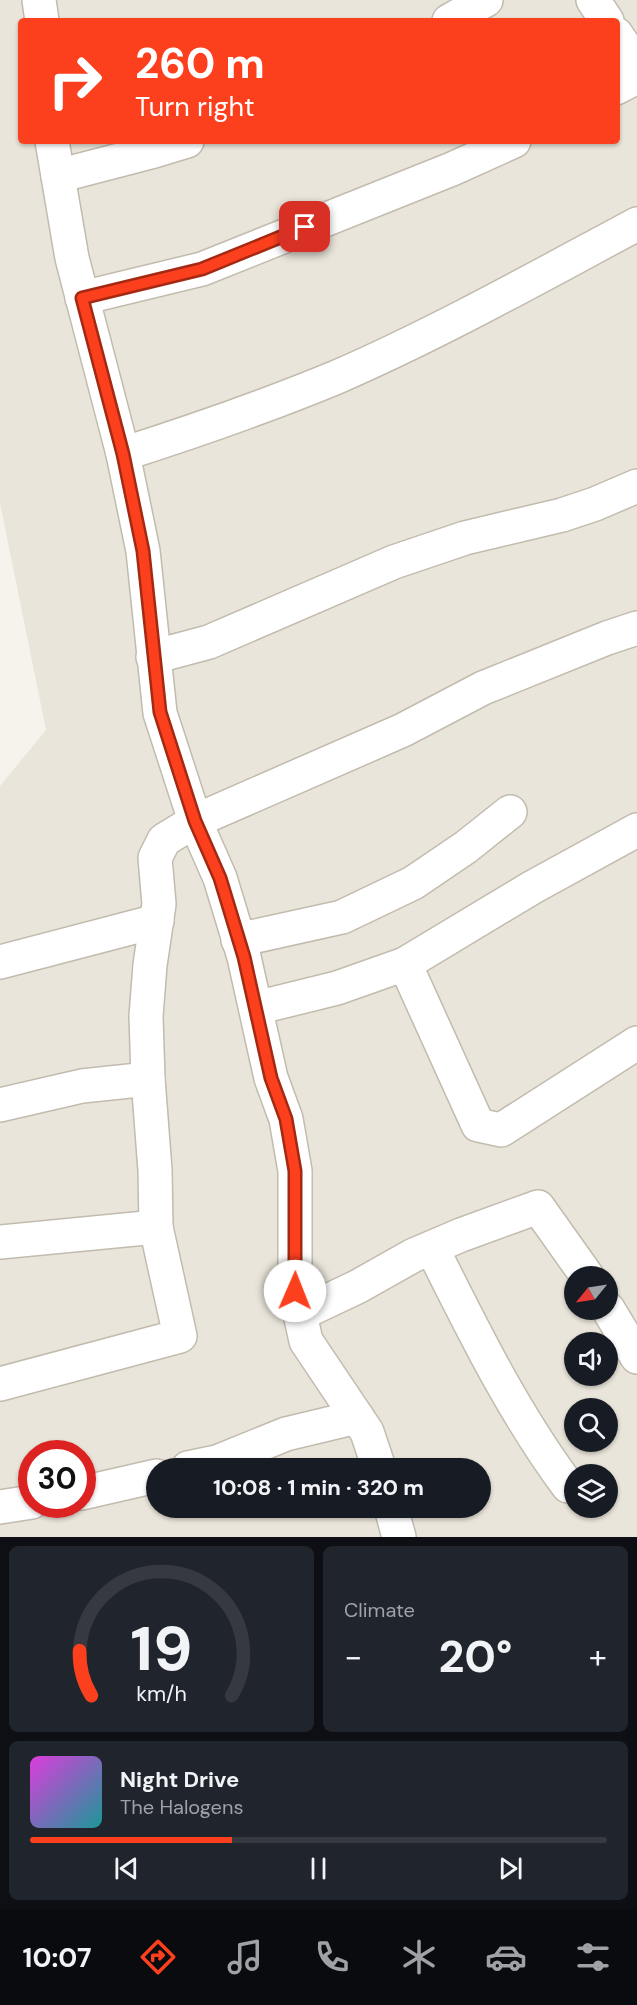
<!DOCTYPE html>
<meta charset="utf-8">
<style>
body{margin:0;font-family:"DM Sans",sans-serif;background:#20242c;color:#f1f3f6;height:100vh;display:flex;flex-direction:column;font-size:22px;white-space:nowrap}
*{box-sizing:border-box;margin:0}
p{font-size:20px;color:#9ea1a6}
.icon{flex:none;width:33px;height:33px;fill:none;stroke:currentColor;stroke-width:2;stroke-linecap:round;stroke-linejoin:round}
.map{position:relative;height:1537px;overflow:hidden}
.sheet{display:flex;flex-direction:column;gap:9px;padding:9px;background:#0d0f14;flex:1}
.sheet>*{flex:none}
.banner{position:absolute;left:18px;top:18px;width:602px;height:126px;border-radius:6px;box-shadow:0 2px 4px #0004;background:#fc3f1d;color:#fff;overflow:hidden}
.needle{width:39px;rotate:240deg}
.tools{position:absolute;left:564px;top:1266px;display:grid;gap:12px}
.tools a{display:grid;place-items:center;width:54px;height:54px;border-radius:50%;background:#171b24;box-shadow:0 2px 4px #0004;font-size:30px}
.speed{position:absolute;left:18px;top:1440px;display:flex;gap:12px;font-size:30px;font-weight:700;text-align:center}
.speed>*{display:grid;place-content:center;width:78px;height:78px;border-radius:50%;background:#171b24;box-shadow:0 2px 4px #0004;line-height:1}
.speed .limit{border:9px solid #d22;background:#fff;color:#111}
.pin{position:absolute;display:grid;place-items:center;width:51px;height:51px;color:#fff;margin:-26px;border-radius:12px;box-shadow:0 3px 9px #0006}
.me{position:absolute;width:66px;margin:-33px;rotate:1deg;stroke-linejoin:round;filter:drop-shadow(0 0 4px #0008)}
.turn{display:flex;align-items:center;gap:21px;height:126px;padding:0 18px;font-size:27px}
.turn .icon{width:78px;height:78px;stroke-width:2.5}
.turn b{display:block;font-size:42px;line-height:51px}
.big{font-size:45px;font-weight:700;line-height:1.1}
.sheet .card{flex:1;display:flex;flex-direction:column;justify-content:center;gap:9px;min-width:0;padding:0 21px;border-radius:9px;background:#20242c}
.sheet .dial{align-items:center;gap:0}
.dial svg{height:156px;overflow:visible;fill:none;stroke:#363941;stroke-width:7;stroke-linecap:round;text-anchor:middle}
.dial text{fill:#f1f3f6;stroke:none}
.song{display:flex;align-items:center;gap:18px}
.cover{width:72px;height:72px;border-radius:9px;background:linear-gradient(135deg,hsl(300 70% 55%),hsl(180 70% 35%))}
.played{height:6px;border-radius:3px;background:linear-gradient(90deg,#fc3f1d 35%,#363941 35%)}
.keys{display:flex;justify-content:space-around;direction:ltr}
.heat{display:flex;justify-content:space-between;align-items:center;font-size:33px;direction:ltr}
.sheet .tiles{flex:1;display:grid;gap:9px;grid-template-columns:1fr 1fr}
.card:last-child{grid-column:span 2}
.trip{position:absolute;left:146px;top:1458px;width:345px;height:60px;border-radius:30px;background:#171b24;box-shadow:0 2px 4px #0004;font-weight:700;line-height:60px;text-align:center}
.tabs{display:flex;height:96px;justify-content:space-around;align-items:center;background:#090b0e;color:#9ea1a6}
.tabs .icon{width:42px;height:42px}
.tabs .current{color:#fc3f1d}
.tabs b{font-size:27px;color:#f1f3f6}
.map>svg:first-child{display:block}
</style>
<div class="map">
<svg width="637" height="1537" viewBox="0 0 637 1537">
<rect width="100%" height="100%" fill="#f6f3ec"/>
<!-- residential -->
<path fill="#eae5da" fill-rule="evenodd" d="M0,0h637v1537h-637v-751l46,-56 -46,-227zM21,21h595v120h-595zM574,1276h34v34h-34zM574,1342h34v34h-34zM574,1408h34v34h-34zM32,1454h50v50h-50zM156,1468h324v40h-324zM574,1474h34v34h-34z"/>
<g fill="none" stroke-linecap="round" stroke-linejoin="round">
<!-- minor casing -->
<g stroke="#c2bbae" stroke-width="36">
<g id="minor">
<path d="M39,0l3,21"/>
<path d="M593,0l14,21"/>
<path d="M449,21l37,-21"/>
<path d="M616,34l21,31"/>
<path d="M616,88l21,-11"/>
<path d="M52,141l20,117 51,196 20,97 17,162 35,108 25,57 24,79 27,121 15,41 9,52v120l11,50 61,91 12,36"/>
<path d="M58,176l96,-25 33,-10"/>
<path d="M82,298l120,-29 250,-100 62,-28"/>
<path d="M123,454c72,-23 144,-48 214,-77 103,-45 201,-100 300,-153"/>
<path d="M153,657l56,-15 185,-80 71,-24 97,-23 33,-11 42,-18"/>
<path d="M238,940l104,-23 71,-34 53,-36 44,-35"/>
<path d="M0,962l157,-41"/>
<path d="M405,964l73,161 23,5 136,-87"/>
<path d="M256,1008l81,-20 68,-24 128,-77 104,-57"/>
<path d="M0,1105l82,-19 66,-7"/>
<path d="M0,1242l156,-15"/>
<path d="M432,1248c41,82 81,164 136,238"/>
<path d="M608,1309l29,48"/>
<path d="M300,1314l57,-27 57,-32 47,-20 77,-28 49,69"/>
<path d="M0,1384l180,-48 -24,-109 -1,-57 -7,-91 -2,-63 4,-51 9,-61 -4,-46 9,-18 31,-19 208,-91 80,-42 124,-50 30,-10"/>
<path d="M188,1468l29,-6 69,-28 71,-17"/>
<path d="M82,1493l74,-17"/>
<path d="M0,1507l32,-5"/>
<path d="M391,1508l8,29"/>
</g>
</g>
<!-- minor -->
<use href="#minor" stroke="#fff" stroke-width="33"/>
</g>
<g fill="none" stroke-linecap="round" stroke-linejoin="round">
<!-- route casing -->
<g stroke="#a42913" stroke-width="15">
<path id="route" d="M295,1291v-120l-9,-52 -15,-41 -27,-121 -24,-79 -25,-57 -35,-109 -17,-161 -20,-97 -41,-156 120,-29 103,-42"/>
</g>
<!-- route -->
<use href="#route" stroke="#fc3f1d" stroke-width="10"/>
</g>
</svg>
<div class="tools">
<a><svg class="needle" viewBox="-14 -14 28 28"><path d="M0-13l5 13h-10z" fill="#e53935"/><path d="M0 13l5-13h-10z" fill="#9ea1a6"/></svg></a>
<a><svg class="icon" aria-label="sound" viewBox="0 0 24 24"><path d="M4 9h4l5-4v14l-5-4H4zM17 9q2 3 0 6"/></svg></a>
<a><svg class="icon" aria-label="search" viewBox="0 0 24 24"><circle cx="10" cy="10" r="6"/><path d="M15 15l6 6"/></svg></a>
<a><svg class="icon" aria-label="layers" viewBox="0 0 24 24"><path d="M12 4l9 5-9 5-9-5zM3 14l9 5 9-5"/></svg></a>
</div>
<div class="speed"><div class="limit">30</div></div>
<div class="pin" style="left:305px;top:227px;background:#d93025"><svg class="icon" aria-label="arrive" viewBox="0 0 24 24"><path d="M6 21V4h12l-3 4 3 4H6"/></svg></div>
<svg class="me" style="left:295px;top:1291px" viewBox="-20 -20 40 40"><circle r="19" fill="#fff"/><path d="M0-13L10 11 0 6-10 11z" fill="#fc3f1d"/></svg>
<div class="trip">10:08 · 1 min · 320 m</div>
<div class="banner">
<div class="turn"><svg class="icon" aria-label="right" viewBox="0 0 24 24"><path d="M7 20v-9h11M14 6l5 5-5 5"/></svg><div><b>260 m</b>Turn right</div></div>
</div>
</div>
<section class="sheet">
<div class="tiles">
<div class="card dial"><svg viewBox="0 0 100 80">
<path d="M14 69A42 42 0 1 1 86 69"/>
<path d="M14 69A42 42 0 0 1 8 46" stroke="#fc3f1d"/>
<text x="50" y="56" font-size="32" font-weight="700">19</text>
<text x="50" y="72" font-size="11">km/h</text>
</svg></div>
<div class="card"><p>Climate</p>
<div class="heat"><a>−</a><b class="big">20°</b><a>+</a></div>
</div>
<div class="card">
<div class="song"><i class="cover"></i><div><b>Night Drive</b><p>The Halogens</p></div></div>
<div class="played"></div>
<div class="keys"><svg class="icon" aria-label="previous" viewBox="0 0 24 24"><path d="M18 5L8 12l10 7zM5 5v14"/></svg><svg class="icon" aria-label="pause" viewBox="0 0 24 24"><path d="M8 5v14M16 5v14"/></svg><svg class="icon" aria-label="next" viewBox="0 0 24 24"><path d="M6 5l10 7-10 7zM19 5v14"/></svg></div>
</div>
</div>
</section>
<nav class="tabs">
<b>10:07</b>
<svg class="icon current" aria-label="directions" viewBox="0 0 24 24"><path d="M12 3l9 9-9 9-9-9zM9 14v-3h6M13 9l2 2-2 2"/></svg>
<svg class="icon" aria-label="music" viewBox="0 0 24 24"><path d="M9 18V5l10-2v13"/><circle cx="6" cy="18" r="3"/><circle cx="16" cy="16" r="3"/></svg>
<svg class="icon" aria-label="phone" viewBox="0 0 24 24"><path d="M5 4h4l2 5-3 2q2 4 5 5l2-3 5 2v4C11 20 4 13 5 4z"/></svg>
<svg class="icon" aria-label="climate" viewBox="0 0 24 24"><path d="M12 3v18M4 7l16 10M4 17L20 7"/></svg>
<svg class="icon" aria-label="car" viewBox="0 0 24 24"><path d="M5 17H2v-5l4-1 3-4h7l3 4 3 1v5h-3M9 17h6M6 11h13"/><circle cx="7" cy="17" r="2"/><circle cx="17" cy="17" r="2"/></svg>
<svg class="icon" aria-label="filters" viewBox="0 0 24 24"><path d="M4 7h16M4 17h16"/><circle cx="9" cy="7" r="2"/><circle cx="15" cy="17" r="2"/></svg>
</nav>
